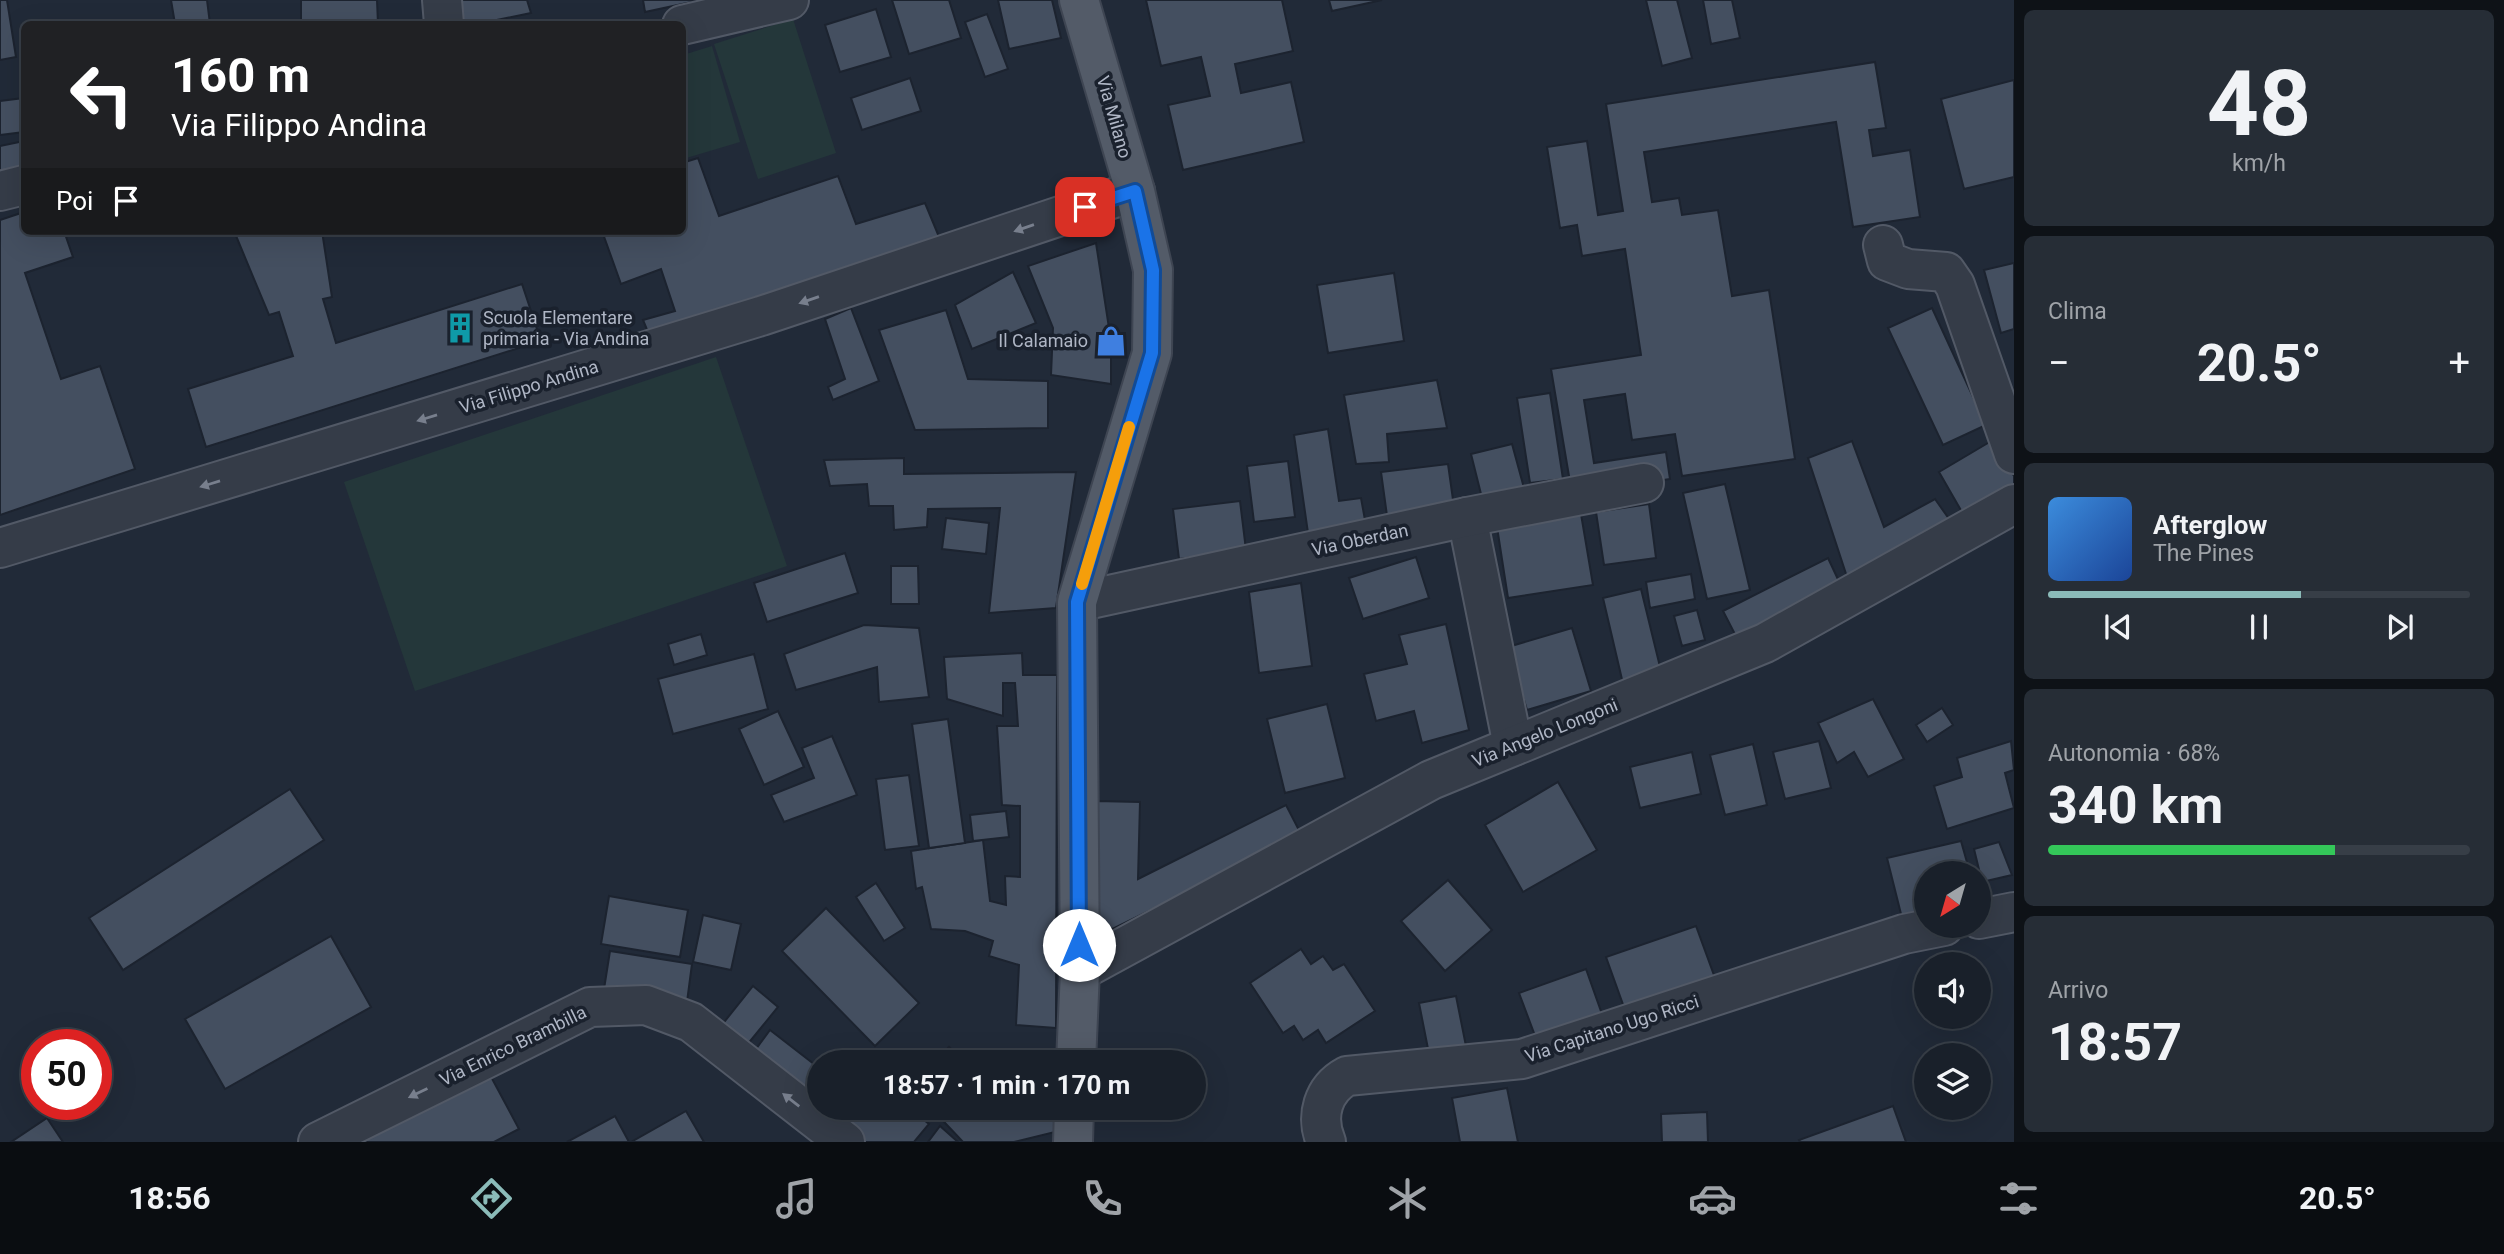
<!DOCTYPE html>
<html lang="it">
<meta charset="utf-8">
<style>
body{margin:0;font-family:Roboto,sans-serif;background:#262d36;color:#f1f3f6;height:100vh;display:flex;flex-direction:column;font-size:26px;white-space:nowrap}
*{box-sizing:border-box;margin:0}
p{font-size:23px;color:#9fa3a8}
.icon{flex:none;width:38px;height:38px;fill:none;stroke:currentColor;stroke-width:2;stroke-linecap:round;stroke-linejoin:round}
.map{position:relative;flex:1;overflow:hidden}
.side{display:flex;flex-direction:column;gap:10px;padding:10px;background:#0e1217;width:490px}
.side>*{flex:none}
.banner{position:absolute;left:21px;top:21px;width:665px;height:214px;border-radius:10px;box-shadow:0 7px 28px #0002,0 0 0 2px #373e47;background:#202124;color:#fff;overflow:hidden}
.needle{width:46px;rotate:217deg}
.tools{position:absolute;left:1914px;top:861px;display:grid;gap:14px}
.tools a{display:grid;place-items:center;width:77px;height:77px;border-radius:50%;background:#19202a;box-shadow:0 7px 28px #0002,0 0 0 2px #373e47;font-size:35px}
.speed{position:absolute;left:21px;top:1029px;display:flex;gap:14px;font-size:35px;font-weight:700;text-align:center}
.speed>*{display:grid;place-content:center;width:91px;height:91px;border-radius:50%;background:#19202a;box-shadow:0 7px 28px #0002,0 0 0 2px #373e47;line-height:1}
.speed .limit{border:10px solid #d22;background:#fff;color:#111}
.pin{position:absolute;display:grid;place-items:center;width:60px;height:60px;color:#fff;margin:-30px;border-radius:14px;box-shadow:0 4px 10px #0006}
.me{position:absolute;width:77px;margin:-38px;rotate:0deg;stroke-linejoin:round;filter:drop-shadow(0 0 5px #0008)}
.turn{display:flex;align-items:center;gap:24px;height:147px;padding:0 35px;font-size:32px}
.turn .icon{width:91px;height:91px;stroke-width:2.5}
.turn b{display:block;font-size:49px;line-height:60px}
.then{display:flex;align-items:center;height:66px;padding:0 35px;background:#0003;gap:14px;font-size:26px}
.big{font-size:52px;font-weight:700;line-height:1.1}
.side .tile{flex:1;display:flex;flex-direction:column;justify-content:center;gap:10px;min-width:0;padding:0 24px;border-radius:10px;background:#262d36}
.side .dial{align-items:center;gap:0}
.dial b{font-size:91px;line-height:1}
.song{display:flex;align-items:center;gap:21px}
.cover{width:84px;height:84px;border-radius:10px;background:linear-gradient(135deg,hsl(210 70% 55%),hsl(220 70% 35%))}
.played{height:7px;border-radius:4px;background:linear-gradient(90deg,#8bbbb9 60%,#373e47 60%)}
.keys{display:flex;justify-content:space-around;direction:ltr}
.heat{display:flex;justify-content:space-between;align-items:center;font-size:38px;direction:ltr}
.charge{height:10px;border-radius:5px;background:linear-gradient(90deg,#34c759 68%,#373e47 0)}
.trip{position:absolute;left:807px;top:1050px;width:399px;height:70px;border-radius:35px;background:#19202a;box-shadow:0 7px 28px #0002,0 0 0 2px #373e47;font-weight:700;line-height:70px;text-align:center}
.tabs{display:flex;height:112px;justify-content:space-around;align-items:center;background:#0a0d11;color:#9fa3a8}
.tabs .icon{width:49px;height:49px}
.tabs .active{color:#8bbbb9}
.tabs b{font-size:32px;color:#f1f3f6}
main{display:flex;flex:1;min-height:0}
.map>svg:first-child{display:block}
</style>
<main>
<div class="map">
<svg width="2014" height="1142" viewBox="0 0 2014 1142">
<rect width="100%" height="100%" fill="#212a38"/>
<!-- green -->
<g fill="#24373a">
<path d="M793,19l43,134 -78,26 -44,-135z"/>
<path d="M712,46l28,96 -57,17v-104z"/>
<path d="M716,357l71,209 -372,125 -71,-209z"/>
</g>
<!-- building -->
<g fill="#444f60" stroke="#1c232f" stroke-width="2">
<path d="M0,0h7l9,57 -16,3z"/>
<path d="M171,0h36l3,24h-35z"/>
<path d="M301,0h76l1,24h-77z"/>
<path d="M451,0h76l4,13 -54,11h-25z"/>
<path d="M643,0h58l-56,12z"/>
<path d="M892,0h57l12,38 -52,16z"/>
<path d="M998,0h54l9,38 -52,11z"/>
<path d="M1146,0h136l11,51 -58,13 6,29 50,-11 13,60 -121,28 -15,-65 42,-9 -9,-39 -40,9z"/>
<path d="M1329,0h53l-50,11z"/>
<path d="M1646,0h31l15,58 -30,8z"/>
<path d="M1703,0h29l8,38 -29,6z"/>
<path d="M876,9l15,48 -51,15 -15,-47z"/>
<path d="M987,14l21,55 -23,8 -20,-55z"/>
<path d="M1875,62l11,66 -17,2 4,26 37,-6 10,67 -67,10 -17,-105 -192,30 8,50 27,-4 3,17 36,-5 14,86 37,-6 26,169 -113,17 -7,-42 -43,6 -7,-46 -41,6 10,63 72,-11 4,27 -98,15 -21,-125 90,-14 -16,-106 -43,7 -5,-31 -17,3 -13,-81 40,-6 11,74 25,-4 -17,-107z"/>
<path d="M910,78l11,33 -59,19 -11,-32z"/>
<path d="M2014,80v97l-50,12 -23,-90z"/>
<path d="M24,98v34l-24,3v-34z"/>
<path d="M24,141v26l-24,6v-27z"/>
<path d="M698,158l21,58 119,-40 18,48 69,-21 17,41 -292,93 -7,-17 32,-9 -14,-42 -40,15 -19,-53h80v-68z"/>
<path d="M24,212v19h40l9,26 -48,16 36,106 39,-13 35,103 -135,46v-295z"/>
<path d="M234,231h88l10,66 -9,2 13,44 186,-59 19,57 -335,106 -18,-58 105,-33 -14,-44 -10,3z"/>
<path d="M1096,243l15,98v43l-60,-9 2,-47 -25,-62z"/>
<path d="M2014,263v66l-13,4 -17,-63z"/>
<path d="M1013,272l23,51 -64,26 -17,-44z"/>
<path d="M1394,273l10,68 -76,12 -11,-68z"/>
<path d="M851,308l28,73 -46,19 -5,-13 17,-8 -20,-60z"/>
<path d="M1932,308l54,117 -43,20 -55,-117z"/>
<path d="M946,310l22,69 80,2v47l-133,2 -36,-100z"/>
<path d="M1437,380l10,48 -60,6 2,28 -33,2 -12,-69z"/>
<path d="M1550,393l13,86 -33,4 -13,-85z"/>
<path d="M1328,429l11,72 22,-3 6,33 -58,9 -15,-105z"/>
<path d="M1993,440l21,36v15l-48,28 -27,-47z"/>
<path d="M1852,441l32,86 51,-28 19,27 -104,60 -42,-128z"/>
<path d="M1512,444l12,44 -42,10 -11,-44z"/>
<path d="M904,458v16l172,-2 -20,136 -67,5 11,-105 -72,1 -1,18 -33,3 -1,-24h-24l-2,-22 -37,2 -6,-26z"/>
<path d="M1288,461l7,56 -41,5 -7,-56z"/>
<path d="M1448,464l7,50 -67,9 -7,-51z"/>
<path d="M1725,484l25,106 -43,9 -24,-106z"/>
<path d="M1240,501l6,49 -67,9 -6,-50z"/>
<path d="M1649,504l7,54 -52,7 -8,-53z"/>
<path d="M1581,514l12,71 -85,13 -11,-71z"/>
<path d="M946,518l43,5 -3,31 -44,-5z"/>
<path d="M845,553l13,40 -91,29 -13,-39z"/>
<path d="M1416,557l13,41 -66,21 -14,-41z"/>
<path d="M1828,558l15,32 -104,52 -16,-31z"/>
<path d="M891,566h27l1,38h-28z"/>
<path d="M1691,574l4,25 -45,9 -4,-26z"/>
<path d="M1301,583l11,83 -53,7 -10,-81z"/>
<path d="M1641,589l22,90 -39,9 -21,-90z"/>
<path d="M1697,610l8,30 -23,6 -8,-30z"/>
<path d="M1446,624l23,106 -47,13 -8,-32 -38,10 -12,-47 43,-10 -8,-29z"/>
<path d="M864,625l55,3 10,69 -50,5 -2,-35 -81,23 -12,-36z"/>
<path d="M1572,628l19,63 -64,19 -19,-63z"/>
<path d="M701,634l6,21 -33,10 -6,-21z"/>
<path d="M1022,653l1,22h34l-1,353 -40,-3 3,-60 -30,-9 4,-15 -28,-10 -34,-2 -9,-42 -6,2 -5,-38 72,-11 7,61 16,4 -1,-29 15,1v-71l-18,-1 -5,-79h21l-3,-43h-12v33l-56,-17 -3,-42z"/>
<path d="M754,654l14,55 -95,25 -15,-55z"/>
<path d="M1873,699l31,60 -36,18 -14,-25 -17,11 -19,-40z"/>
<path d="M1327,704l18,74 -60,15 -18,-74z"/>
<path d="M1942,708l11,17 -26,17 -11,-17z"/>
<path d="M778,711l26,56 -40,18 -25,-56z"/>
<path d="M948,719l17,124 -36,5 -17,-124z"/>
<path d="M832,736l25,59 -73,27 -13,-27 43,-17 -12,-30z"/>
<path d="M1819,741l12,47 -46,11 -12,-47z"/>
<path d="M2011,741l3,29 -9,3 9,35 -67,21 -13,-43 28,-9 -5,-19z"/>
<path d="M1753,744l14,61 -42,10 -15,-60z"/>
<path d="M1692,752l9,42 -61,14 -10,-41z"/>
<path d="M909,775l10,71 -34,4 -9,-71z"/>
<path d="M1558,782l39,68 -74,42 -38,-67z"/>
<path d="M290,789l34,51 -201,130 -34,-52z"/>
<path d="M1096,801l44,1 -2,77 148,-74 16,31 -212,104z"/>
<path d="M1006,811l3,26 -36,4 -3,-26z"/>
<path d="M1961,841l9,32h-43v41l-25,4 -15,-60z"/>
<path d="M1999,842l13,33 -30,7 -8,-33z"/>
<path d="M1448,880l44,50 -47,41 -44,-50z"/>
<path d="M876,883l29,45 -21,13 -28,-44z"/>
<path d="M609,896l79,14 -8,47 -79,-13z"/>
<path d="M826,908l93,95 -44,43 -93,-95z"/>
<path d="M703,915l38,9 -10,46 -38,-8z"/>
<path d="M1696,926l19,52 -90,32 -19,-53z"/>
<path d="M331,936l40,71 -146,82 -40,-70z"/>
<path d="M1301,949l10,15 12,-8 10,14 11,-6 31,47 -49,32 -8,-13 -15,10 -9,-14 -11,7 -33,-50z"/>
<path d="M610,951l82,13 -5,38 -83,-13z"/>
<path d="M1586,969l17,48 -66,24 -18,-48z"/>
<path d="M753,986l25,21 -40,49 -25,-20z"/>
<path d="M1456,996l11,55 -37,8 -11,-56z"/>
<path d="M770,1030l49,38v18l-14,18 -57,-44z"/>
<path d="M949,1047l16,15h-30z"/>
<path d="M489,1073l30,56 -25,13h-150z"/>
<path d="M819,1088v20h90l20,16 -15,18h-61l-47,-37z"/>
<path d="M1507,1088l11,54h-58l-8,-44z"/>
<path d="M1893,1106l13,36h-106l-1,-2z"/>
<path d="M931,1108h127l-3,24 -41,10h-51z"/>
<path d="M686,1111l18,31h-73z"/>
<path d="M1707,1112l1,30h-46l-1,-28z"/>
<path d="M615,1116l14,26h-62z"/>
<path d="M47,1118l16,24h-52z"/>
<path d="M940,1126l18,16h-30z"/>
</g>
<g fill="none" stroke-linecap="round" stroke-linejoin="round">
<!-- minor casing -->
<g stroke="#525966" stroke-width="42">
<g id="minor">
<path d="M442,0l2,24"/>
<path d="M682,25l107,-25"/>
<path d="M0,191l24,-6"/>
<path d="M1883,245l4,16 21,8 38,3 9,13 59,169"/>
<path d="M1467,517l46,229"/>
<path d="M0,548l761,-232 374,-125"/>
<path d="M1077,602l390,-85 177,-34"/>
<path d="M1979,919l35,-7"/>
<path d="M1080,971l351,-191 334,-137 249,-139"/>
<path d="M318,1142l272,-135 56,-2 45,17 154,120"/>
<path d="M1326,1142c-11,-26 -3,-53 21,-66l175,-17 382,-125 40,-8"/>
</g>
</g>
<!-- major casing -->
<g stroke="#3e4552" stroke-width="42">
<g id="major">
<path d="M1076,1062l4,-91 -3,-369 75,-249 1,-83 -18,-79 -56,-191"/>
<path d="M1073,1142l1,-34"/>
</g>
</g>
<!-- minor -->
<use href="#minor" stroke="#353c48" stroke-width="38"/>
<!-- major -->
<use href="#major" stroke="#535b68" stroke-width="38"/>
</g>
<!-- one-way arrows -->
<defs><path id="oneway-solid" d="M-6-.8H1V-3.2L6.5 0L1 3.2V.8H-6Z" transform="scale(1.75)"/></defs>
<g fill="#787f8d">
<use href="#oneway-solid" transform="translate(1024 228) rotate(161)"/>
<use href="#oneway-solid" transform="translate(809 300) rotate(161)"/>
<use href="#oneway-solid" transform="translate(427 418) rotate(163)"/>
<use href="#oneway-solid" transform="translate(210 484) rotate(163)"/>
<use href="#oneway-solid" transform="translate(418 1093) rotate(154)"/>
<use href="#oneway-solid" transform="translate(791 1100) rotate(-142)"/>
</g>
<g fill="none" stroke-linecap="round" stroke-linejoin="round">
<!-- route casing -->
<g stroke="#114b97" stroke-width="18">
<path id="route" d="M1079,945l-2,-343 75,-249 1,-83 -18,-79 -50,16"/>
</g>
<!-- route -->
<use href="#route" stroke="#1a73e8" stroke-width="12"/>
<!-- slow -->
<path stroke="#f59e0b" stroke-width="12" d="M1082,584l47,-157"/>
</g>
<!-- icons -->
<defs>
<g id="building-bare" transform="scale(2.415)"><path d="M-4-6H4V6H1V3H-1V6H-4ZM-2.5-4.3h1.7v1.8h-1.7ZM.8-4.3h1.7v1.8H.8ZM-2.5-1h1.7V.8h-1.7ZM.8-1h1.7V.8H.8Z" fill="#0f9aa8" stroke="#1a212d" stroke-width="2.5" paint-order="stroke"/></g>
<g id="shop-bare" transform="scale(2.415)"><path d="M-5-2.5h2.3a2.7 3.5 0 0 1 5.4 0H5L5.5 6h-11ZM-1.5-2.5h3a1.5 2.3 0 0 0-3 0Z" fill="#3f7fe0" stroke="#1a212d" stroke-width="2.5" paint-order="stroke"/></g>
</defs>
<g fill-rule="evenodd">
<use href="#building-bare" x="460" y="328"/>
<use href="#shop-bare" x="1111" y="341"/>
</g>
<g text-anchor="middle" stroke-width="7" stroke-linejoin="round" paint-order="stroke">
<!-- street labels -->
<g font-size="18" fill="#afb6c5" stroke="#1a212d">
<text transform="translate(1114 117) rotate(74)" y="6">Via Milano</text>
<text transform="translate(529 387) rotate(-17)" y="6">Via Filippo Andina</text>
<text transform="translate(1360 540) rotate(-12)" y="6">Via Oberdan</text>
<text transform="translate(1545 733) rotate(-22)" y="6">Via Angelo Longoni</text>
<text transform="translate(1612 1029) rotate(-18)" y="6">Via Capitano Ugo Ricci</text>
<text transform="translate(513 1046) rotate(-26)" y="6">Via Enrico Brambilla</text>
</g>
<!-- poi labels -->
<g font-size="18" fill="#afb6c5" stroke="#1a212d" text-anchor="start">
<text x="483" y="324">Scuola Elementare<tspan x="483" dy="21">primaria - Via Andina</tspan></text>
<text x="1088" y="347" text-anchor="end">Il Calamaio</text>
</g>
</g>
</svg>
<div class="tools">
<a><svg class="needle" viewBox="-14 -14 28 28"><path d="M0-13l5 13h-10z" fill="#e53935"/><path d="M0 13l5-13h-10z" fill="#9fa3a8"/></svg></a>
<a><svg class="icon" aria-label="sound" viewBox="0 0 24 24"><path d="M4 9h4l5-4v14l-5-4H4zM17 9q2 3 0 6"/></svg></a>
<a><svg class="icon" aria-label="layers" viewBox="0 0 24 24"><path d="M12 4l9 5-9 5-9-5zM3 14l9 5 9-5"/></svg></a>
</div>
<div class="speed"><div class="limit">50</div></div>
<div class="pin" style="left:1085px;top:207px;background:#d93025"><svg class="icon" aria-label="arrive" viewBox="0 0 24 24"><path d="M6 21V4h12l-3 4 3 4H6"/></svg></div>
<svg class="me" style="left:1079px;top:945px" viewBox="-20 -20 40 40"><circle r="19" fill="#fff"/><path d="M0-13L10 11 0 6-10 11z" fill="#1a73e8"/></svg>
<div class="trip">18:57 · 1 min · 170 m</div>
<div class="banner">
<div class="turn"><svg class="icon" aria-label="left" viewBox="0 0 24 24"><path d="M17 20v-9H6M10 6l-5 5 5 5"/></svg><div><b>160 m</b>Via Filippo Andina</div></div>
<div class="then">Poi<svg class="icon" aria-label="arrive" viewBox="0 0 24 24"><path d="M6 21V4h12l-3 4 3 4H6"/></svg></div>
</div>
</div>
<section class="side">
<div class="tile dial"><b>48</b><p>km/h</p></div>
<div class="tile"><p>Clima</p>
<div class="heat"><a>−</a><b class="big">20.5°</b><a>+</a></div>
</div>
<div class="tile">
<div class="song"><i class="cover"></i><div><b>Afterglow</b><p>The Pines</p></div></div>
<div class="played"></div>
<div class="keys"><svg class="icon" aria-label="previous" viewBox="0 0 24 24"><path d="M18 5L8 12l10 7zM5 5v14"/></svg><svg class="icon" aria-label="pause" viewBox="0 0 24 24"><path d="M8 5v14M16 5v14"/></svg><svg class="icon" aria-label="next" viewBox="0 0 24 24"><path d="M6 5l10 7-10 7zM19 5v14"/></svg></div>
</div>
<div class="tile"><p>Autonomia · 68%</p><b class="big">340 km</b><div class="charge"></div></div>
<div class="tile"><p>Arrivo</p><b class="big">18:57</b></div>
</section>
</main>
<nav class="tabs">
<b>18:56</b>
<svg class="icon active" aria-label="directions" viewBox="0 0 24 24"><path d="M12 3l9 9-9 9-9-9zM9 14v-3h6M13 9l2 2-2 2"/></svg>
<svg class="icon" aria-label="music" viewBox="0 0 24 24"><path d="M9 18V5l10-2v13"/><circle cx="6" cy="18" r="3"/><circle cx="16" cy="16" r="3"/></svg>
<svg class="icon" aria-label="phone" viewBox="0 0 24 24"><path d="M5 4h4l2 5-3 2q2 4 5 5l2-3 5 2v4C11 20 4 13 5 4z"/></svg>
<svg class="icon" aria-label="climate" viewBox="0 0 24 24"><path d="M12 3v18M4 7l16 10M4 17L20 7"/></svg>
<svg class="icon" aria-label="car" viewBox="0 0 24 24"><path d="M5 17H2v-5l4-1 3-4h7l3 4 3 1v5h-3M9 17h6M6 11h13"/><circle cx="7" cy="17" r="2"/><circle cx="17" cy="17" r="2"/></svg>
<svg class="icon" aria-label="filters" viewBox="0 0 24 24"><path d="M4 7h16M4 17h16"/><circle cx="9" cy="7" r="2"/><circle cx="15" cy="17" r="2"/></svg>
<b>20.5°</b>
</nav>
